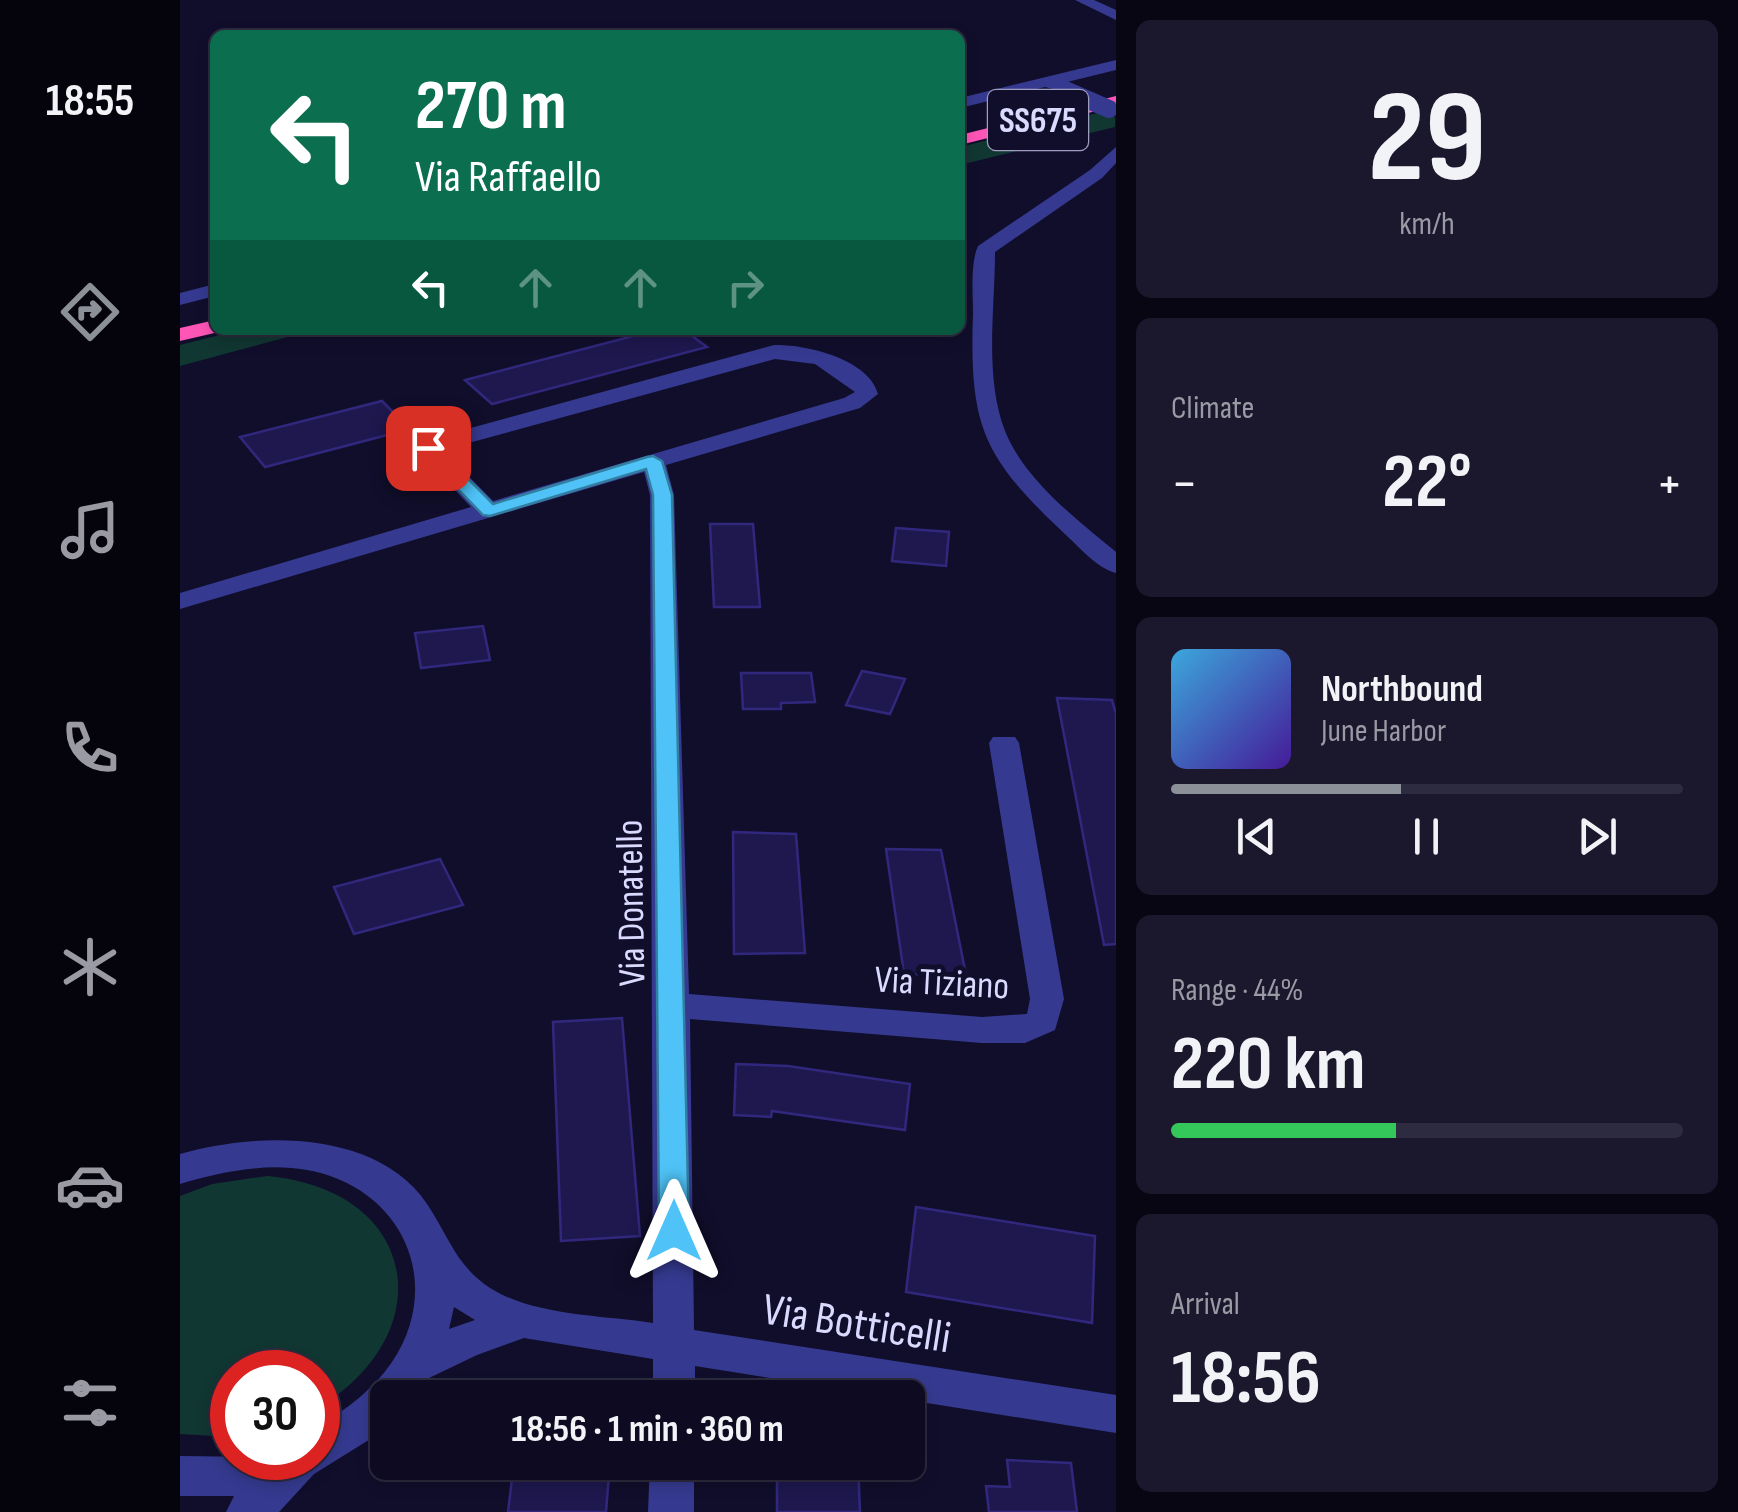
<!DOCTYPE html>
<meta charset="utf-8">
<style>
body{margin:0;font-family:"Sofia Sans Condensed",sans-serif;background:#1b182e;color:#f1f3f6;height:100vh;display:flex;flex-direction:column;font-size:38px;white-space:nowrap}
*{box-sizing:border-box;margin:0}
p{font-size:32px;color:#9a9aa5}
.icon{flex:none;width:55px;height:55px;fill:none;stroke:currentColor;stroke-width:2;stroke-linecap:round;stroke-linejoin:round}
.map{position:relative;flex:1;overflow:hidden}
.sheet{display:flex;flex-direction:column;gap:20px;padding:20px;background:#070612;width:622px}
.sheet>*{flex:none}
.guide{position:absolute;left:30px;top:30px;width:755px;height:305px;border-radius:15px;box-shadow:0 5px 15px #0003,0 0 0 2px #2d2b3f;background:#0b6e4f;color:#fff;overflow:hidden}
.speed{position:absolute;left:30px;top:1350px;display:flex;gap:20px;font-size:50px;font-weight:700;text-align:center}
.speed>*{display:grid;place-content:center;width:130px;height:130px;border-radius:50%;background:#0d0a21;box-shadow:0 5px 15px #0003,0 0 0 2px #2d2b3f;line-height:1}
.speed .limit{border:15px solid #d22;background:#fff;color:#111}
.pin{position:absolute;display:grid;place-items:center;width:85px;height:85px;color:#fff;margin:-42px;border-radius:20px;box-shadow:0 5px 15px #0006}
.me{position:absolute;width:110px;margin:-55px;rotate:0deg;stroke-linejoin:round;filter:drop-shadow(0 0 8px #0008)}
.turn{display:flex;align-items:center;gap:35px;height:210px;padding:0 40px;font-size:45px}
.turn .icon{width:130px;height:130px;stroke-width:2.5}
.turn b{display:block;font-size:70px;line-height:85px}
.lanes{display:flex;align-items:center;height:95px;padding:0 40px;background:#0003;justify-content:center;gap:50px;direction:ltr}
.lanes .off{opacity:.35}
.big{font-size:75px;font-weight:700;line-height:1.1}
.sheet .card{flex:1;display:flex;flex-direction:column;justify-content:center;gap:15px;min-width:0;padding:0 35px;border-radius:15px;background:#1b182e}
.sheet .dial{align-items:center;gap:0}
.dial b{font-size:130px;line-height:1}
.song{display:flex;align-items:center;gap:30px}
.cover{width:120px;height:120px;border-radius:15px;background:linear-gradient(135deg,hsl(200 70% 55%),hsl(260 70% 35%))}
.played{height:10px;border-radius:5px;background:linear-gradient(90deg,#8c9099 45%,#2d2b3f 45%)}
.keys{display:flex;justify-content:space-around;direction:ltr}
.heat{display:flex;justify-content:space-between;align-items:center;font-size:55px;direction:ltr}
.charge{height:15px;border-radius:8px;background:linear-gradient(90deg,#34c759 44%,#2d2b3f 0)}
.trip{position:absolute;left:190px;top:1380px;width:555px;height:100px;border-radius:15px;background:#0d0a21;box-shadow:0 5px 15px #0003,0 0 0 2px #2d2b3f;font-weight:700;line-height:100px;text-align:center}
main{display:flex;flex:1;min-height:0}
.menu{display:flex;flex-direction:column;width:180px;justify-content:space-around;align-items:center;background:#05040d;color:#9a9aa5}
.menu .icon{width:70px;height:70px}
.menu .on{color:#8c9099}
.menu b{font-size:45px;color:#f1f3f6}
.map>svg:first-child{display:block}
</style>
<main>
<nav class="menu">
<b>18:55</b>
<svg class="icon on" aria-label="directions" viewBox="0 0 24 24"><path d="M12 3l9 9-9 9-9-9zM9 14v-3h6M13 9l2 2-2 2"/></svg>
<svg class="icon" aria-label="music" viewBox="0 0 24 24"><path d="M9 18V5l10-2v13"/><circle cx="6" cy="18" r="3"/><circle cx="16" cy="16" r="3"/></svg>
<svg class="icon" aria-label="phone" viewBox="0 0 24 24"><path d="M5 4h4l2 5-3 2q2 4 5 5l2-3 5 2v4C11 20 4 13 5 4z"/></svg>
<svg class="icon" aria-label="climate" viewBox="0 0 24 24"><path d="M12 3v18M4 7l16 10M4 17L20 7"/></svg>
<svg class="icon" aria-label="car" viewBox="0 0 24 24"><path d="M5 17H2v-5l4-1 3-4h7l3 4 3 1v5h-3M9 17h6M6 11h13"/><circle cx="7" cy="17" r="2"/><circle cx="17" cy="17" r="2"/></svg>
<svg class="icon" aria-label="filters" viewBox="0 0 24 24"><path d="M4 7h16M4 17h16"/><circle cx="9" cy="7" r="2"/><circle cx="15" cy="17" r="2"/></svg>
</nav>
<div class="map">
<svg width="936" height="1512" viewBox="0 0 936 1512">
<rect width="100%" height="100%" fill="#110e2c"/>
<!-- green -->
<g fill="#113732">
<path d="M922,112l13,5v10l-155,38v-18z"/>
<path d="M60,330h74l-134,36v-21z"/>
<path d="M87,1176c153,14 175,157 51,232v-36h-86v65l-52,-3v-238l32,-12z"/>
</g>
<!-- building -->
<g fill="#1e184f" stroke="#31287e" stroke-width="2.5">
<path d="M476,330h28l23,17 -215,57 -27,-24z"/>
<path d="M202,401l28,28 -145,38 -25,-30z"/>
<path d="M530,524h43l7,83h-46z"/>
<path d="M716,528l53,4 -3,34 -54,-5z"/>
<path d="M303,626l7,34 -69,8 -6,-35z"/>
<path d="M682,671l43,8 -15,35 -44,-9z"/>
<path d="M561,673h70l4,29 -34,1v6h-38z"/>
<path d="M877,698l55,2 4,14v230l-12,1z"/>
<path d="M553,832l63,2 9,119 -71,1z"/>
<path d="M706,849l55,1 25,125 -62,-1z"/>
<path d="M260,859l23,46 -109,29 -20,-47z"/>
<path d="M442,1018l18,218 -79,5 -8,-219z"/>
<path d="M556,1064l52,2 122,18 -5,46 -133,-19 -1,6 -37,-2z"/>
<path d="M736,1207l179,29 -3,87 -186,-31z"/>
<path d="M827,1460l64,3 6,49h-88l-3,-26 24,1z"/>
<path d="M334,1462h96l-4,50h-98z"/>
<path d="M597,1462h81l2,50h-83z"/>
</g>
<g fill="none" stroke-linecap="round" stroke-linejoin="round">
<!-- minor -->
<g fill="#353a90" fill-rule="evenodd">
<path d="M895,0h19l22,10v10z"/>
<path d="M936,60v10l-53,13 8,6 -2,4 -24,-6 -85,21v-10z"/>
<path d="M936,147v16l-14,15 -107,74c0,57 -11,125 10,179 19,48 72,89 111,121v21c-19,-5 -35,-24 -49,-37 -83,-78 -98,-107 -94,-222 0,-21 -3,-50 5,-68l112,-76z"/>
<path d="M35,284v12l-35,9v-12z"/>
<path d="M594,345c31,-1 95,14 104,49l-18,14 -194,57 8,30 15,499 293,23 45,-3 3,-15 -41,-256 4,-6h22l4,6 45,256 -9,31 -30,13h-43l-292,-24 4,311 422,65v38l-421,-67v32h-42v-39l-129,-21 -47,17 -50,24 -12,19h-27v30l-74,46 -35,38h-53l8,-16h-54v-40l138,2v-31c28,-18 54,-36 74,-65 46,-68 21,-152 -54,-183 -51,-21 -108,-10 -158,5v-30c75,-22 197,-25 247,50 21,31 29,62 63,84 45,28 111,27 163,35l-3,-828 -6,-23 -464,137v-16l291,-86 -52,-55 -4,-5 4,-5zM595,359l40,5 40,28 -11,6 -351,103 -50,-51zM274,1307l21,13 -26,9z"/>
<path d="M470,1462h44v50h-46z"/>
</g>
<!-- highway -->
<g fill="#ff55b7" fill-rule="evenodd">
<path d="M936,96v10l-156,39v-10z"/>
<path d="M35,320v10l8,1 -43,10v-13z"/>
</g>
<!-- minor-bridge -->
<path stroke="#353a90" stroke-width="18" d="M883,89l46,20"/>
</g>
<!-- route -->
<path fill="#4fc3f7" stroke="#337fa1" stroke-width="2.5" d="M248,442l6,2 59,60 154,-47 6,-1 9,5 10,34 17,736 -5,9 -10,3 -11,-3 -4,-9 -6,-736 -7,-26 -156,47 -7,-1 -62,-64 -3,-3z"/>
<g text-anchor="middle" stroke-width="10" stroke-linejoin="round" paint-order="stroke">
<!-- shield labels -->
<rect fill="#110e2c" stroke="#9e9dc0" stroke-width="2.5" x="808" y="90" width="100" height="60" rx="8"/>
<g font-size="35" font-weight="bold" fill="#dadaff">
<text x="858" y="132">SS675</text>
</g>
<!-- street labels -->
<g font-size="38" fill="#dadaff" stroke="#110e2c">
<text transform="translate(450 903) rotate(-91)" y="13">Via Donatello</text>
<text transform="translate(762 982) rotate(3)" y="13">Via Tiziano</text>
</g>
<!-- near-street labels -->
<g font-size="45" fill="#dadaff" stroke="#110e2c">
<text transform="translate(677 1322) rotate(9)" y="16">Via Botticelli</text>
</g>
</g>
</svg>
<div class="speed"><div class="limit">30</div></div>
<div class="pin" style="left:248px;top:448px;background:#d93025"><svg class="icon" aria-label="arrive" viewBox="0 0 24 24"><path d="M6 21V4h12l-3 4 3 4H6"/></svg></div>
<svg class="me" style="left:494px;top:1231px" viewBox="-20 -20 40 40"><path d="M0-17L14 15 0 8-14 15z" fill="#4fc3f7" stroke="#fff" stroke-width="4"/></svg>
<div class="trip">18:56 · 1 min · 360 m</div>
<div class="guide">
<div class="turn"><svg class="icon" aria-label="left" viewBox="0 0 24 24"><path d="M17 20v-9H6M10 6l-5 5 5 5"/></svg><div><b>270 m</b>Via Raffaello</div></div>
<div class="lanes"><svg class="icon" aria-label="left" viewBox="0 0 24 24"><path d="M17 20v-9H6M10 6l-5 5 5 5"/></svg><svg class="icon off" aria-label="ahead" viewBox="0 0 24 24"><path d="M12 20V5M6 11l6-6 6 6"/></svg><svg class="icon off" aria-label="ahead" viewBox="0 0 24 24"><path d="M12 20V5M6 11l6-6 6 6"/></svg><svg class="icon off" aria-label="right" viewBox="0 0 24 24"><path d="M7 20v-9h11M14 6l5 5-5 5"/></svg></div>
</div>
</div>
<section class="sheet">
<div class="card dial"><b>29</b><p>km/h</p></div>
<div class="card"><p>Climate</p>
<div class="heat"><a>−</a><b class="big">22°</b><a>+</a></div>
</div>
<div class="card">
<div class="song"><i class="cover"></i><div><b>Northbound</b><p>June Harbor</p></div></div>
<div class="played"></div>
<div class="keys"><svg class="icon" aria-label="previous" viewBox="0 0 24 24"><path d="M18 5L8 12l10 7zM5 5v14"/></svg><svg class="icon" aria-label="pause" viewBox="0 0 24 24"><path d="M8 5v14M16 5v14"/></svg><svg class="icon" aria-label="next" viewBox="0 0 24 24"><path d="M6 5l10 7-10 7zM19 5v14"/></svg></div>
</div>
<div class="card"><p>Range · 44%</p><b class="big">220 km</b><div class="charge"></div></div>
<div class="card"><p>Arrival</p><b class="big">18:56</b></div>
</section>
</main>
